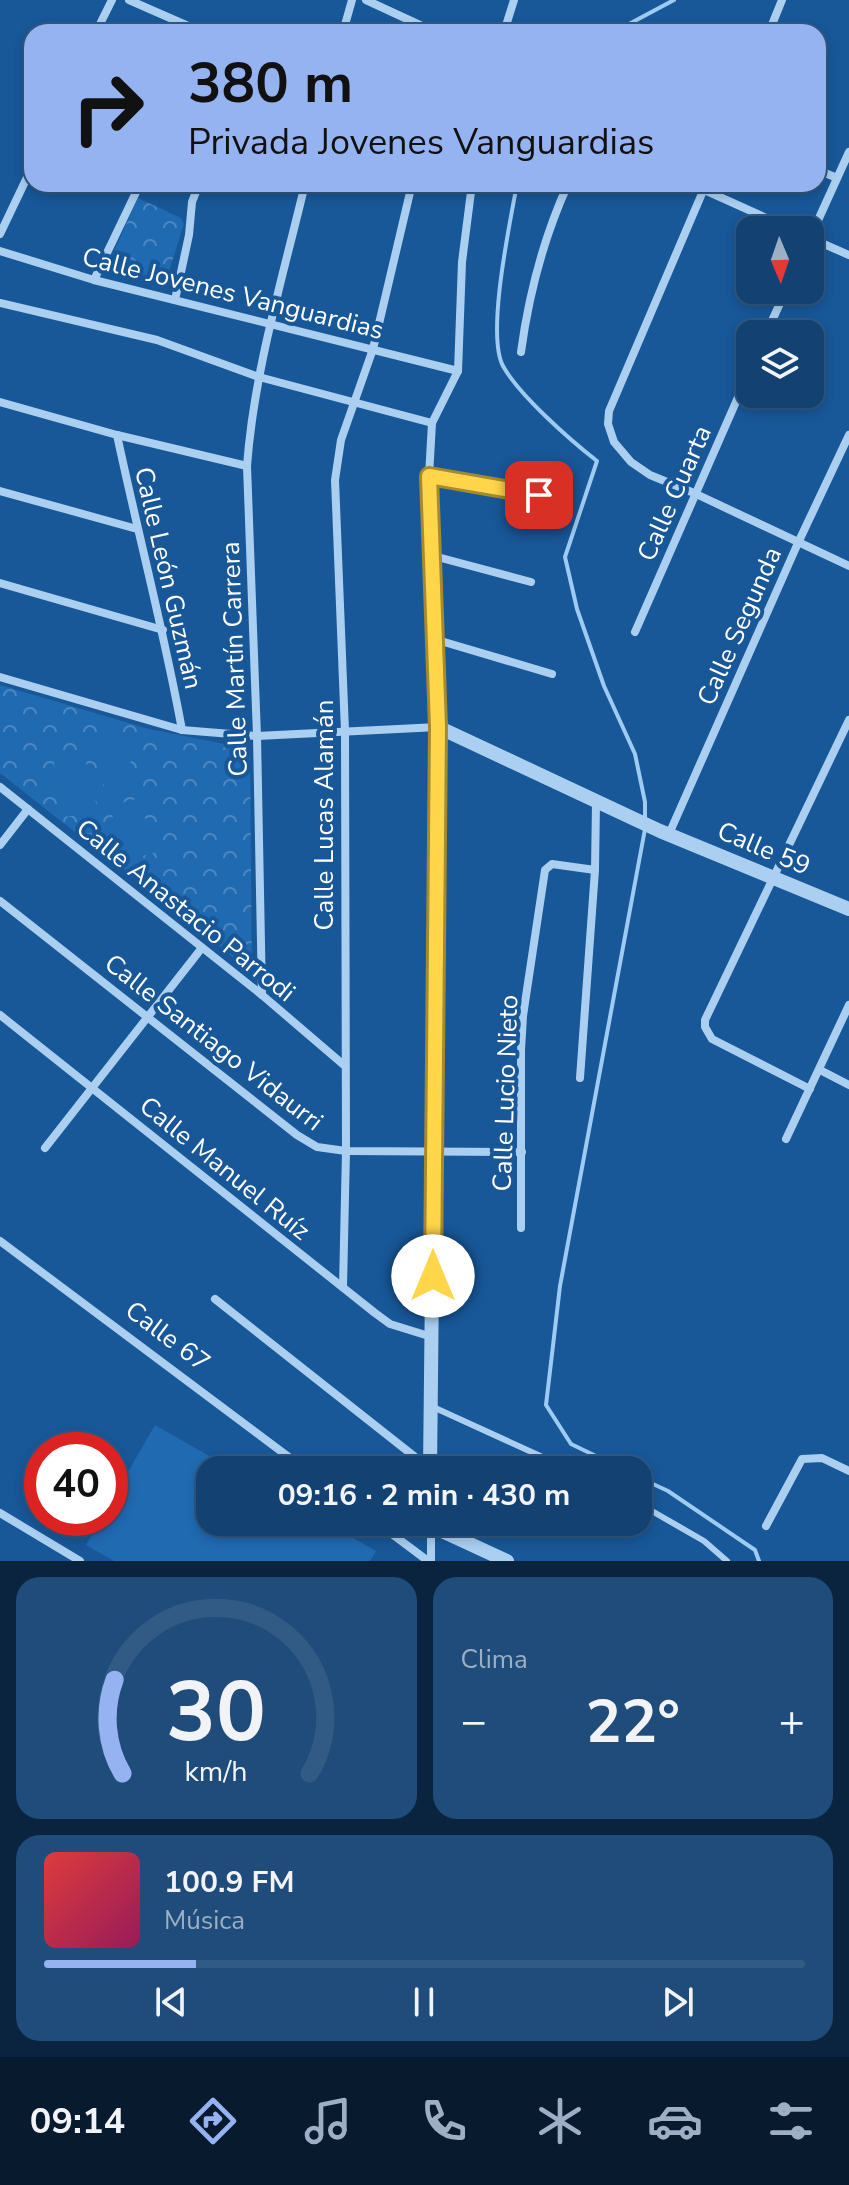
<!DOCTYPE html>
<html lang="es">
<meta charset="utf-8">
<style>
body{margin:0;font-family:"Nunito Sans",sans-serif;background:#1f4c7a;color:#f1f3f6;height:100vh;display:flex;flex-direction:column;font-size:30px;white-space:nowrap}
*{box-sizing:border-box;margin:0}
p{font-size:26px;color:#9cafc4}
.icon{flex:none;width:44px;height:44px;fill:none;stroke:currentColor;stroke-width:2;stroke-linecap:round;stroke-linejoin:round}
.map{position:relative;height:1561px;overflow:hidden}
.drawer{display:flex;flex-direction:column;gap:16px;padding:16px;background:#0a243f;flex:1}
.drawer>*{flex:none}
.hud{position:absolute;left:24px;top:24px;width:802px;height:168px;border-radius:24px;box-shadow:0 4px 12px #0003,0 0 0 2px #315a84;background:#95b2f1;color:#111;overflow:hidden}
.needle{width:52px;rotate:178deg}
.buttons{position:absolute;left:736px;top:216px;display:grid;gap:16px}
.buttons a{display:grid;place-items:center;width:88px;height:88px;border-radius:16px;background:#124172;box-shadow:0 4px 12px #0003,0 0 0 2px #315a84;font-size:40px}
.speed{position:absolute;left:24px;top:1432px;display:flex;gap:16px;font-size:40px;font-weight:700;text-align:center}
.speed>*{display:grid;place-content:center;width:104px;height:104px;border-radius:50%;background:#124172;box-shadow:0 4px 12px #0003,0 0 0 2px #315a84;line-height:1}
.speed .limit{border:12px solid #d22;background:#fff;color:#111}
.pin{position:absolute;display:grid;place-items:center;width:68px;height:68px;color:#fff;margin:-34px;border-radius:16px;box-shadow:0 4px 12px #0006}
.me{position:absolute;width:88px;margin:-44px;rotate:0deg;stroke-linejoin:round;filter:drop-shadow(0 0 6px #0008)}
.turn{display:flex;align-items:center;gap:28px;height:168px;padding:0 32px;font-size:36px}
.turn .icon{width:104px;height:104px;stroke-width:2.5}
.turn b{display:block;font-size:56px;line-height:68px}
.big{font-size:60px;font-weight:700;line-height:1.1}
.drawer .card{flex:1;display:flex;flex-direction:column;justify-content:center;gap:12px;min-width:0;padding:0 28px;border-radius:24px;background:#1f4c7a}
.drawer .dial{align-items:center;gap:0}
.dial svg{height:208px;overflow:visible;fill:none;stroke:#315a84;stroke-width:7;stroke-linecap:round;text-anchor:middle}
.dial text{fill:#f1f3f6;stroke:none}
.song{display:flex;align-items:center;gap:24px}
.cover{width:96px;height:96px;border-radius:12px;background:linear-gradient(135deg,hsl(0 70% 55%),hsl(330 70% 35%))}
.played{height:8px;border-radius:4px;background:linear-gradient(90deg,#95b2f1 20%,#315a84 20%)}
.keys{display:flex;justify-content:space-around;direction:ltr}
.heat{display:flex;justify-content:space-between;align-items:center;font-size:44px;direction:ltr}
.drawer .tiles{flex:1;display:grid;gap:16px;grid-template-columns:1fr 1fr}
.card:last-child{grid-column:span 2}
.trip{position:absolute;left:196px;top:1456px;width:456px;height:80px;border-radius:24px;background:#124172;box-shadow:0 4px 12px #0003,0 0 0 2px #315a84;font-weight:700;line-height:80px;text-align:center}
.dock{display:flex;height:128px;justify-content:space-around;align-items:center;background:#071a2e;color:#9cafc4}
.dock .icon{width:56px;height:56px}
.dock .current{color:#95b2f1}
.dock b{font-size:36px;color:#f1f3f6}
.map>svg:first-child{display:block}
</style>
<div class="map">
<svg width="849" height="1561" viewBox="0 0 849 1561">
<defs>
<pattern id="forest-crowns" width="20" height="18" patternUnits="userSpaceOnUse" patternTransform="scale(2)"><rect width="20" height="18" fill="#206ab2"/><path d="M2 6a3 3 0 1 1 6 0M12 15a3 3 0 1 1 6 0" fill="none" stroke="#4d88c1"/></pattern>
</defs>
<rect width="100%" height="100%" fill="#185798"/>
<!-- forest -->
<g fill="url(#forest-crowns)">
<path d="M138,198l43,20 3,6 -20,63 -55,-15 -2,-5z"/>
<path d="M0,685l149,44 101,20 2,223 -252,-199z"/>
</g>
<!-- pitch -->
<g fill="#206ab2">
<path d="M124,736l14,55 -31,7 -13,-54z"/>
<path d="M84,756l14,54 -31,7 -13,-54z"/>
<path d="M140,798l14,55 -31,7 -13,-54z"/>
<path d="M155,1425l79,45h-24v52h115l51,29 -6,10h-256l-28,-16 15,-27h9v-15z"/>
</g>
<g fill="none" stroke-linecap="round" stroke-linejoin="round">
<!-- stream -->
<g stroke="#9ecbf4" stroke-width="4">
<path d="M614,32l60,-32"/>
<path d="M517,184c-7,39 -31,150 -14,182 16,29 67,74 94,95l-32,96 12,52 27,77 31,68 10,48v19"/>
<path d="M625,1470l-54,-26 -25,-39 14,-119 85,-457"/>
<path d="M638,1477l30,14 87,59 4,11"/>
</g>
<!-- service -->
<g stroke="#abcff1" stroke-width="6">
<path d="M433,1407l138,63"/>
<path d="M638,1503l66,38 23,20"/>
</g>
<!-- minor -->
<g stroke="#abcff1" stroke-width="8">
<path d="M129,0l73,32"/>
<path d="M366,0l69,32"/>
<path d="M96,32l16,-32"/>
<path d="M343,32l9,-32"/>
<path d="M504,32l10,-32"/>
<path d="M769,32l13,-32"/>
<path d="M818,170l19,8"/>
<path d="M691,184l102,46"/>
<path d="M706,184l-97,227 -1,13 6,18 17,20 19,13 44,18 155,73"/>
<path d="M0,234l32,-67"/>
<path d="M810,238l39,-86"/>
<path d="M810,238l39,17"/>
<path d="M0,251l94,29 364,91"/>
<path d="M94,280l46,-96"/>
<path d="M175,300l14,-65 3,-33 7,-18"/>
<path d="M0,303l157,37 102,37 173,46"/>
<path d="M766,334l20,-44"/>
<path d="M521,352c8,-59 22,-113 47,-168"/>
<path d="M0,402l117,33 130,31"/>
<path d="M117,435c21,99 47,196 65,295"/>
<path d="M429,476l110,19"/>
<path d="M0,491l137,38"/>
<path d="M430,555l101,27"/>
<path d="M0,583l163,47"/>
<path d="M635,632l115,-262"/>
<path d="M434,639l118,35"/>
<path d="M0,677l182,53 75,6 181,-9 -9,-251 3,-53 26,-52 4,-109 10,-78"/>
<path d="M0,787l262,208 83,71"/>
<path d="M669,834l129,-291 51,-108"/>
<path d="M0,845l28,-36"/>
<path d="M0,901l297,234 20,12 29,4 176,1"/>
<path d="M262,995l-5,-259 -10,-270c7,-95 36,-189 58,-282"/>
<path d="M0,1015l375,298 15,11 42,13"/>
<path d="M820,1070l29,15"/>
<path d="M580,1078l15,-208 1,-68"/>
<path d="M810,1089l-98,-50 -7,-12v-7l144,-300"/>
<path d="M786,1139l63,-134"/>
<path d="M45,1148l156,-199"/>
<path d="M521,1228v-178l2,-34 22,-146 7,-6 43,6"/>
<path d="M0,1241l306,229"/>
<path d="M343,1287l3,-136 -1,-420 -10,-251 6,-40 32,-91 39,-165"/>
<path d="M215,1299l214,169"/>
<path d="M0,1513l80,48"/>
<path d="M376,1522l52,39"/>
<path d="M431,1526v35"/>
<path d="M766,1526l36,-67 20,-1 27,13"/>
</g>
<!-- tertiary -->
<g stroke="#abcff1" stroke-width="14">
<path d="M430,1470l8,-743 222,104 189,78"/>
<path d="M431,1522v4l76,35"/>
</g>
</g>
<g fill="none" stroke-linecap="round" stroke-linejoin="round">
<!-- route casing -->
<g stroke="#a68a30" stroke-width="20">
<path id="route" d="M433,1276l5,-549 -9,-251 110,19"/>
</g>
<!-- route -->
<use href="#route" stroke="#ffd54a" stroke-width="14"/>
</g>
<g text-anchor="middle" stroke-width="8" stroke-linejoin="round" paint-order="stroke">
<!-- street labels -->
<g font-size="26" fill="#fff" stroke="#185798">
<text transform="translate(233 293) rotate(14)" y="9">Calle Jovenes Vanguardias</text>
<text transform="translate(674 493) rotate(-66)" y="9">Calle Cuarta</text>
<text transform="translate(169 578) rotate(77)" y="9">Calle León Guzmán</text>
<text transform="translate(739 626) rotate(-66)" y="9">Calle Segunda</text>
<text transform="translate(234 659) rotate(-92)" y="9">Calle Martín Carrera</text>
<text transform="translate(324 815) rotate(-90)" y="9">Calle Lucas Alamán</text>
<text transform="translate(764 848) rotate(23)" y="9">Calle 59</text>
<text transform="translate(186 910) rotate(39)" y="9">Calle Anastacio Parrodi</text>
<text transform="translate(214 1042) rotate(38)" y="9">Calle Santiago Vidaurri</text>
<text transform="translate(505 1093) rotate(-88)" y="9">Calle Lucio Nieto</text>
<text transform="translate(225 1168) rotate(39)" y="9">Calle Manuel Ruíz</text>
<text transform="translate(168 1336) rotate(37)" y="9">Calle 67</text>
</g>
</g>
</svg>
<div class="buttons">
<a><svg class="needle" viewBox="-14 -14 28 28"><path d="M0-13l5 13h-10z" fill="#e53935"/><path d="M0 13l5-13h-10z" fill="#9cafc4"/></svg></a>
<a><svg class="icon" aria-label="layers" viewBox="0 0 24 24"><path d="M12 4l9 5-9 5-9-5zM3 14l9 5 9-5"/></svg></a>
</div>
<div class="speed"><div class="limit">40</div></div>
<div class="pin" style="left:539px;top:495px;background:#d93025"><svg class="icon" aria-label="arrive" viewBox="0 0 24 24"><path d="M6 21V4h12l-3 4 3 4H6"/></svg></div>
<svg class="me" style="left:433px;top:1276px" viewBox="-20 -20 40 40"><circle r="19" fill="#fff"/><path d="M0-13L10 11 0 6-10 11z" fill="#ffd54a"/></svg>
<div class="trip">09:16 · 2 min · 430 m</div>
<div class="hud">
<div class="turn"><svg class="icon" aria-label="right" viewBox="0 0 24 24"><path d="M7 20v-9h11M14 6l5 5-5 5"/></svg><div><b>380 m</b>Privada Jovenes Vanguardias</div></div>
</div>
</div>
<section class="drawer">
<div class="tiles">
<div class="card dial"><svg viewBox="0 0 100 80">
<path d="M14 69A42 42 0 1 1 86 69"/>
<path d="M14 69A42 42 0 0 1 11 33" stroke="#95b2f1"/>
<text x="50" y="56" font-size="32" font-weight="700">30</text>
<text x="50" y="72" font-size="11">km/h</text>
</svg></div>
<div class="card"><p>Clima</p>
<div class="heat"><a>−</a><b class="big">22°</b><a>+</a></div>
</div>
<div class="card">
<div class="song"><i class="cover"></i><div><b>100.9 FM</b><p>Música</p></div></div>
<div class="played"></div>
<div class="keys"><svg class="icon" aria-label="previous" viewBox="0 0 24 24"><path d="M18 5L8 12l10 7zM5 5v14"/></svg><svg class="icon" aria-label="pause" viewBox="0 0 24 24"><path d="M8 5v14M16 5v14"/></svg><svg class="icon" aria-label="next" viewBox="0 0 24 24"><path d="M6 5l10 7-10 7zM19 5v14"/></svg></div>
</div>
</div>
</section>
<nav class="dock">
<b>09:14</b>
<svg class="icon current" aria-label="directions" viewBox="0 0 24 24"><path d="M12 3l9 9-9 9-9-9zM9 14v-3h6M13 9l2 2-2 2"/></svg>
<svg class="icon" aria-label="music" viewBox="0 0 24 24"><path d="M9 18V5l10-2v13"/><circle cx="6" cy="18" r="3"/><circle cx="16" cy="16" r="3"/></svg>
<svg class="icon" aria-label="phone" viewBox="0 0 24 24"><path d="M5 4h4l2 5-3 2q2 4 5 5l2-3 5 2v4C11 20 4 13 5 4z"/></svg>
<svg class="icon" aria-label="climate" viewBox="0 0 24 24"><path d="M12 3v18M4 7l16 10M4 17L20 7"/></svg>
<svg class="icon" aria-label="car" viewBox="0 0 24 24"><path d="M5 17H2v-5l4-1 3-4h7l3 4 3 1v5h-3M9 17h6M6 11h13"/><circle cx="7" cy="17" r="2"/><circle cx="17" cy="17" r="2"/></svg>
<svg class="icon" aria-label="filters" viewBox="0 0 24 24"><path d="M4 7h16M4 17h16"/><circle cx="9" cy="7" r="2"/><circle cx="15" cy="17" r="2"/></svg>
</nav>
